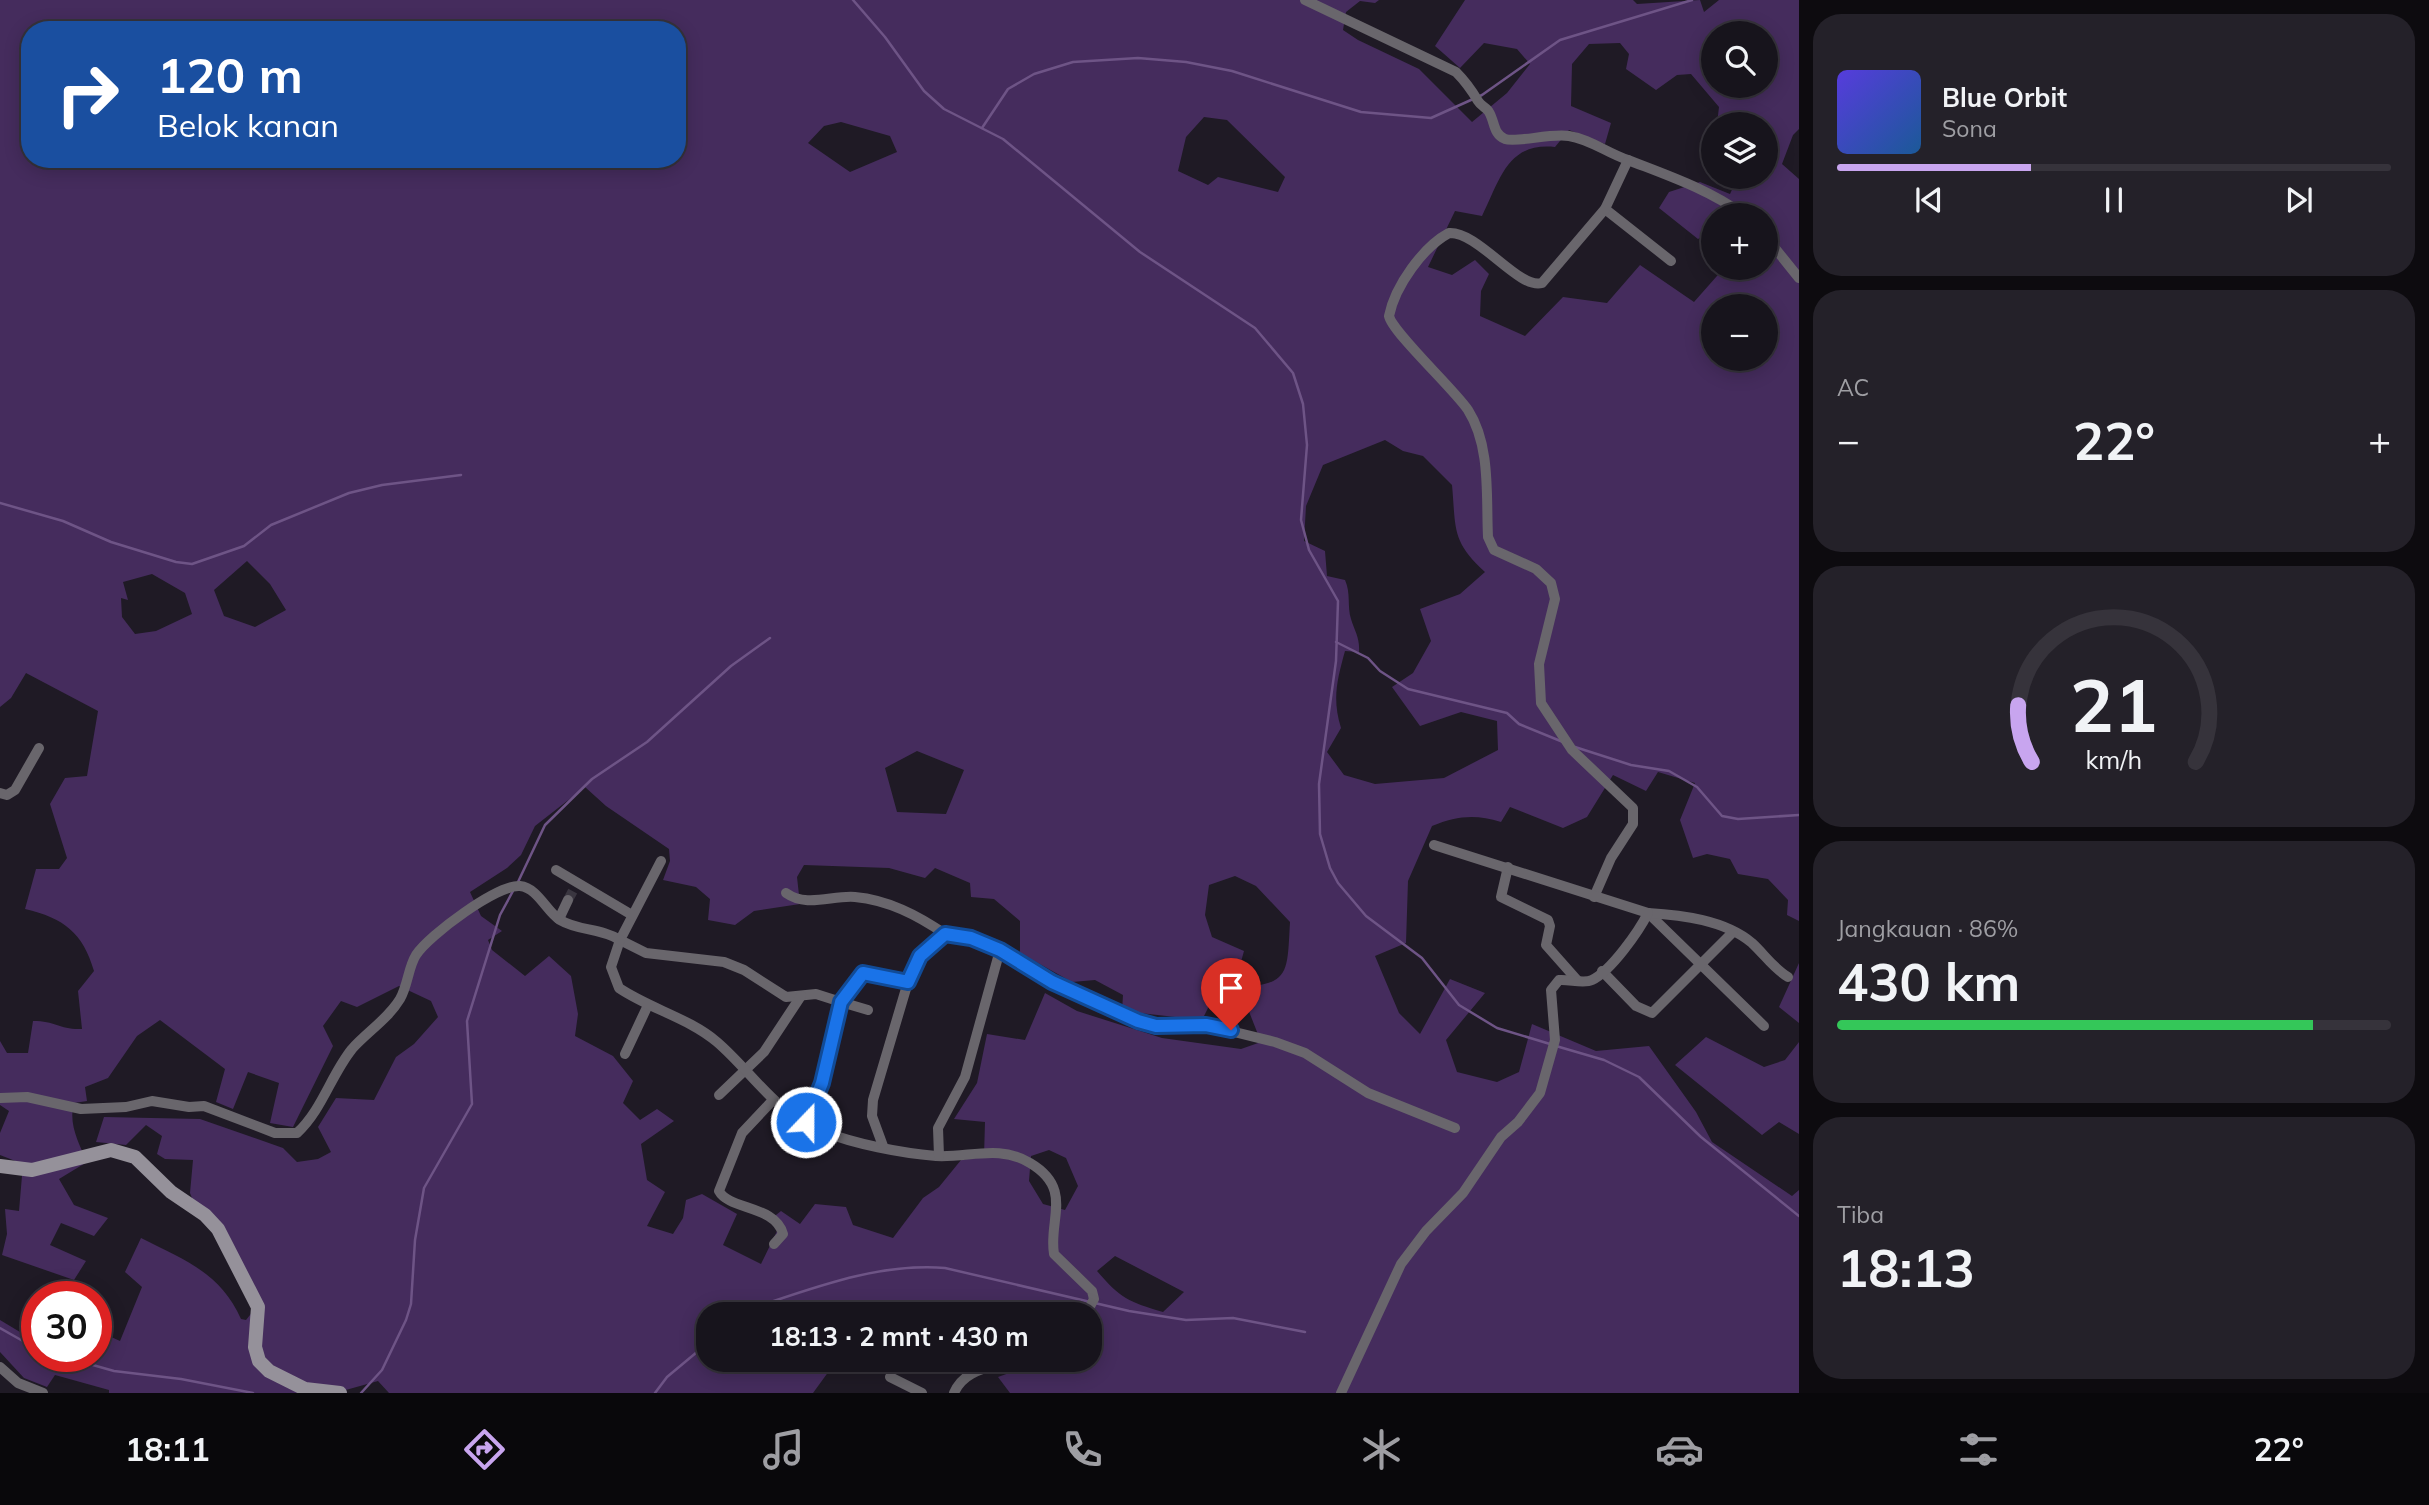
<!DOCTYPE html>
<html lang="id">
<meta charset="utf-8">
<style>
body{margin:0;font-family:Mulish,sans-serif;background:#242129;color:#f1f3f6;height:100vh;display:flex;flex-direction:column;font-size:26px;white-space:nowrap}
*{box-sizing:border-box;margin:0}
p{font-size:23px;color:#9e9ea3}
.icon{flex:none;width:38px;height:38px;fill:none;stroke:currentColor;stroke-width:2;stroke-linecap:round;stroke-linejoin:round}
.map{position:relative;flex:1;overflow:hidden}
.drawer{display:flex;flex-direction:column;gap:14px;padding:14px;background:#0d0b0f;width:630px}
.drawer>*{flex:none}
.guide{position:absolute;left:21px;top:21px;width:665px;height:147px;border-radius:28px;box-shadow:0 4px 18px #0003,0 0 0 2px #36333b;background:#1a4fa0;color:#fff;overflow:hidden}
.tools{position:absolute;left:1701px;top:21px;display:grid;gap:14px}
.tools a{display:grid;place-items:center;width:77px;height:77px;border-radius:50%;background:#17141c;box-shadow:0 4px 18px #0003,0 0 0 2px #36333b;font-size:35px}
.speed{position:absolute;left:21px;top:1281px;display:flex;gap:14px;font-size:35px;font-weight:700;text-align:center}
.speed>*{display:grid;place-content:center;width:91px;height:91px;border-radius:50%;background:#17141c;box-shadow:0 4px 18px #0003,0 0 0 2px #36333b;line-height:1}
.speed .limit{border:10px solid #d22;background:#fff;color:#111}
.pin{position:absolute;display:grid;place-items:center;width:60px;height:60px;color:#fff;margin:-72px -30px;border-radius:50% 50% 50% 0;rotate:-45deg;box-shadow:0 0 7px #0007}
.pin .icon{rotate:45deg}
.me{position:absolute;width:77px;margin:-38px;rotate:22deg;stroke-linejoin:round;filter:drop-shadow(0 0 5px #0008)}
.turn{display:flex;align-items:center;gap:24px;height:147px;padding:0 21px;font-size:32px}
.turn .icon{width:91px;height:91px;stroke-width:2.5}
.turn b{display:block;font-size:49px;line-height:60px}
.big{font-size:52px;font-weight:700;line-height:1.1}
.drawer .tile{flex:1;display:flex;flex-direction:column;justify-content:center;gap:10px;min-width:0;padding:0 24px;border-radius:28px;background:#242129}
.drawer .dial{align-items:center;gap:0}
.dial svg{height:182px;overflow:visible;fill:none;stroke:#36333b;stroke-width:7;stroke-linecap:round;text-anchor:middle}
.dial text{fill:#f1f3f6;stroke:none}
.song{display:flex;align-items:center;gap:21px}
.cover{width:84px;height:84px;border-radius:10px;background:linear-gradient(135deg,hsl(250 70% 55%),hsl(210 70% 35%))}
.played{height:7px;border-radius:4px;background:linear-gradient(90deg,#c8a5ef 35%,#36333b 35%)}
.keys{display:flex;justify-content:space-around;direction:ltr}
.heat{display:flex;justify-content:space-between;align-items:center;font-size:38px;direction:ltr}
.charge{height:10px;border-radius:5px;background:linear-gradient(90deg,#34c759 86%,#36333b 0)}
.trip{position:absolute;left:696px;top:1302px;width:406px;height:70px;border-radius:28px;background:#17141c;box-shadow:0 4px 18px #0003,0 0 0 2px #36333b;font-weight:700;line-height:70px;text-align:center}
.tabs{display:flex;height:112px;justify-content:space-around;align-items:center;background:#09080b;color:#9e9ea3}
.tabs .icon{width:49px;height:49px}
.tabs .active{color:#c8a5ef}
.tabs b{font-size:32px;color:#f1f3f6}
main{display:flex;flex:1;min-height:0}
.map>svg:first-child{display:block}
</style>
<main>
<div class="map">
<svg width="1799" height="1393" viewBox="0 0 1799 1393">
<rect width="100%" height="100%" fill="#1f1a25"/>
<!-- green -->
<g fill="#452c5d" fill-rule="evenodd">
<path d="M0,0h1379l-4,3 -15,-2 -14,11 -3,18 15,10 61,29 53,53 35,-29 23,-29 -13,-15 -33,-6 -24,25 -25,-22 30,-46h168l4,4 63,-4 4,12 15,-12h80v129l-6,6 -11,29 17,15v742l-12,-6 1,-15 -20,-21 -30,-5 -8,-15 -23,-5 -14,4 -13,-38 15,-37 -37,-11 -12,19 -33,-16 -26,42 -24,11 -53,-21 -9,15c-26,-8 -44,-6 -69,4l-24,55 -2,62 -31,13 24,57 21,21 30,-55 35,14 -39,47 11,32 40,10 22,-10 13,-48 64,27 53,-5 47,66 16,30 80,54 7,-6v203h-789l-12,-16 47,-17h45v-46h-381v46h128l-24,33h-424l-11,-12 -43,12h-226v-3l-54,-15 -8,12 -23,-9 -24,-26v-32l25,15 12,-11v32h59v-26l24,11 22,-54 -17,-15 16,-34c43,22 79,34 100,81l5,1 8,-10 -17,-50 -43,-57 -4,-10 3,-33 -28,-1 -8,-5 5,-18 -16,-11 -20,20 -30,-3 8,-25 96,2 83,29 14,14 21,-3 13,-7 -13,-25 18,-29 38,2 22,-43 18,-13 24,-27 -7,-16 -32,-15 -42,21 -16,-6 -18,25 10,20 -40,81 -23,-4 9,-40 -31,-11 -15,37 -17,-7 9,-33 -65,-49 -23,16 -29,42 -23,9 2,14 -13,2c-6,21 5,40 13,59l-28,17 15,26 34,13 -14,18 -33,-13 -11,22 36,16 -12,19 -72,-25 5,-21 -2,-25 14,2 4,-47 -23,-9v-22l9,-22 -9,-6v-64l7,12h21l5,-32c23,0 27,9 49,8l-4,-38 16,-20c-11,-38 -30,-53 -69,-62l11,-40h23l8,-11 -17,-54 15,-26 22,-2 11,-65 -72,-38 -15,25 -11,9zM30,30h647v129h-647zM1713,33h53v53h-53zM1620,43l9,11 -3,15 30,21 21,-15 14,-1 28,33 -2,17h49v53h-28l-8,17 -30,-12 -31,10 -10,16 39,31 15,-9v-15h53v53h-42l-30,34 -54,-37 -33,38 -44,-6 -38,39 -45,-20 1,-25 8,-17 -14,-14 -23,15 -24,-8 27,-56 27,5c18,-36 25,-74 73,-69l14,-17 36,14 6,-21 -40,-17 1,-42 17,-20zM1204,117l23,3 58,57 -7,15 -60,-15 -10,8 -30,-14 8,-34zM841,122l49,14 7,16 -47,20 -42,-29 16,-17zM1713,306h53v53h-53zM1385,440l18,11 20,5 29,29c4,43 -1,56 33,87l-25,22 -40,15 11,32 -18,32 -21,14 28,39 41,-14 36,9 1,29 -54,28 -69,6 -31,-9 -17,-23 14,-24c-9,-29 -4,-48 4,-77l14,1c1,-14 -4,-20 -8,-33 -4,-13 0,-26 -6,-39l-18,-4 -2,-25 -21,-10 2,-35 17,-41zM247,561l23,23 16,26 -31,17 -31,-11 -10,-26zM152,574l33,19 7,21 -36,17 -21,3 -13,-17 -1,-19 7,2 -5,-18zM917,751l47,19 -18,44 -49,-2 -12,-44zM585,787l21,19 63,43 1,12 -7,19 33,7 14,12 -2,21 27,5 19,-14 46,-7 -3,-27 7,-12 85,3 36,10 10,-10 35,15 1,14 23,2 26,22v32l52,29 23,-2 28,15 -1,16 80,9 9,-18h19l18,7 13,33 -20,7 -79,-11 -85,-27 -32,-18 -20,47 -38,-6 -10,49 -23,36 31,3 -1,34 -23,4 -22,27 -16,11 -30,40 -40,-13 -7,-18 -31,-3 -15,20 -19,-13 -10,8 8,8 -18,37 -38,-19 14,-31 -35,-20 -16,6 -3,18 -10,16 -26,-8 18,-34 -18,-12 -6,-36 33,-23 -17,-12 -17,11 -17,-17 10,-22 -20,-25 -38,-20 3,-22 -7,-38 -22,-20 -24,20 -33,-26 -4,-10 14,-9 -21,-15 -11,-24 37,-24 14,-13 14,-29zM1235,876l21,10 34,36c-3,51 1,64 -56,65l10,-36 -32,-14 -7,-22 4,-30zM1049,1150l17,8 12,28 -13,24 -22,-6 -14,-23 2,-25zM1115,1256l69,36 -21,20c-34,-10 -43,-14 -66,-41z"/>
<path d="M1799,963v60l-20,-16z"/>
<path d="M1706,1037l58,30 21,-7 14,-18v92l-20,-12 -17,13 -87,-70z"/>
</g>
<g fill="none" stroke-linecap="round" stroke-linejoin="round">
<!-- stream -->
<g stroke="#6e5486" stroke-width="2.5">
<path d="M853,0l32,37 39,54 20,18 59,30 137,113 115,76 38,45 10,31 4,41 -6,75 8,30 29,51 -2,60 -17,123 1,50 10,34 8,15 28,33 56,42 37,47 38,23 53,16"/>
<path d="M982,128l26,-39 26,-15 39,-12 65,-4 48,4 46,9 129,41 70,6 51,-23 78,-55 132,-40"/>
<path d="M0,503l63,18 48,21 65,20 16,2 52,-18 27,-21 78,-32 33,-8 79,-10"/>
<path d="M1336,642l32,16 12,13 28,18 99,24 12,11 44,18"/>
<path d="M1575,747l56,18 38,6 28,16 25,29 16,3 61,-4"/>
<path d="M518,882l27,-57 47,-46 55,-37 84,-76 39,-28"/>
<path d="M1556,1046l48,14 35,17 62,60 98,79"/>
<path d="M746,1314l7,-6c63,-21 125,-45 192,-40l184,43 57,9 47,-2 72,14"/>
<path d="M0,1328l37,21"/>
<path d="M61,1356l53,15 67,8 72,14"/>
<path d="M361,1393l21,-23 24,-50 5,-16 4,-64 9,-52 48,-84 -5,-83 33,-106 13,-24"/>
<path d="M655,1393l12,-16 42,-35"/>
</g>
<!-- street-tunnel -->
<path stroke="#3a3640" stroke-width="10" stroke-dasharray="10 5" stroke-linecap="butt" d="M568,900l7,-13"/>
<!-- street -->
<g stroke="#69666c" stroke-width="10">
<path d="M1305,0l151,72c10,10 15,17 22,29 3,5 9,7 11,11 6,10 4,22 16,27 12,4 45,-6 64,-3 21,3 38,17 59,24 41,16 80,29 116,55"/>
<path d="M1605,209l66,52"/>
<path d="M1766,237l33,41"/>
<path d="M0,793l7,2 8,-5 24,-42"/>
<path d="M661,861l-41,79 26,13 78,9 20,8 42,27 30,-3 25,8 22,-29 45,9 12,-26 21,-20 4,-2 26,4 29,12 52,32 62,31 42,13 50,-1 69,17 30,11 63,40 87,35"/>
<path d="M1508,867l-7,30 47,23 2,6 -4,19 31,35"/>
<path d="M556,870l76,45"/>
<path d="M786,893c21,15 46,2 69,4 33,3 62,18 90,37"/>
<path d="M1594,897l17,-39 22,-34v-16l-61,-58 -31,-47 -2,-39 16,-65 -4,-16 -15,-14 -42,-19 -6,-13c-2,-41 3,-91 -20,-127 -15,-22 -76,-78 -79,-94 6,-30 34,-69 60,-83 29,-2 70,57 93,50l63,-74 23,-49"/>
<path d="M1648,913l116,113"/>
<path d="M1648,913c34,2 77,7 104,30 13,12 21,25 36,34"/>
<path d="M559,919l9,-19"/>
<path d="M1602,971l34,35 16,7 81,-81"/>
<path d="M625,1054l23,-49"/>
<path d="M719,1095l45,-43 37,-56"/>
<path d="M0,1098l27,-1 54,12 45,-2 26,-6 37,6 15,-1 71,27h22c25,-23 34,-58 55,-84 15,-17 36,-30 48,-50 8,-14 8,-31 16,-44 13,-20 82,-71 104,-69 18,2 26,25 40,34 18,11 41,8 60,20l-9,27 8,21c31,21 70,30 98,54 35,30 59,72 105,89 32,13 79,22 114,25 33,2 63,-12 94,7 44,26 18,57 24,91l38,37 2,8 -8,15"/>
<path d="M773,1100l-31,33 -23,58c10,19 56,14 64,43l-9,10"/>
<path d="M806,1122l16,-39 19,-81 27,8"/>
<path d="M883,1146l-11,-30 1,-16 35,-118"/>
<path d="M939,1156l-1,-28 27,-51 35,-127"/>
<path d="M0,1367l18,16 25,10"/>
<path d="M890,1377l32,16"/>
<path d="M954,1393c10,-24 36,-25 58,-33"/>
<path d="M1341,1393l60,-129 25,-33 37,-38 38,-56 17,-15 22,-29 15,-53 -4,-50 8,-10c10,-1 25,4 33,0 19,-9 47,-49 56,-67l-214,-68"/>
</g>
<!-- secondary -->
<path stroke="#95919a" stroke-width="14" d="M0,1166l32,4 79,-20 24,7 36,35 34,23 13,14 40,78 -3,40 4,14 10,10 36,18 35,4"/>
</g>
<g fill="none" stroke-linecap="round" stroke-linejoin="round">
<!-- route casing -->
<g stroke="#114b97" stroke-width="18">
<path id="route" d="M806,1122l16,-39 19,-81 22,-29 45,9 12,-26 25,-22 26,4 29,12 52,32 86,39 18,5 50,-1 25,5"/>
</g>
<!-- route -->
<use href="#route" stroke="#1a73e8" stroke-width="12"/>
</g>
</svg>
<div class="tools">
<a><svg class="icon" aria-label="search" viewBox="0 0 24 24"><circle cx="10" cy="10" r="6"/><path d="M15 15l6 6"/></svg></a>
<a><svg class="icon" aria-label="layers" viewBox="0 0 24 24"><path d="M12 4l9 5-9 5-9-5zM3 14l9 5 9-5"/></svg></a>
<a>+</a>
<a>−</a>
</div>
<div class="speed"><div class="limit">30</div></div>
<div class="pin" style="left:1231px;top:1030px;background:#d93025"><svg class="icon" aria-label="arrive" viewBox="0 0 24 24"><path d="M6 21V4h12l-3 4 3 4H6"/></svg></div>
<svg class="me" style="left:806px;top:1122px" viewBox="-20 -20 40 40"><circle r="17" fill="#1a73e8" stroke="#fff" stroke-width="3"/><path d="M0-11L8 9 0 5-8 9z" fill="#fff"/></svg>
<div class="trip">18:13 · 2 mnt · 430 m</div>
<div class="guide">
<div class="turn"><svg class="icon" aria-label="right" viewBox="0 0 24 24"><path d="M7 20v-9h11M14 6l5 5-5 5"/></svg><div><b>120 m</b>Belok kanan</div></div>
</div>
</div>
<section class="drawer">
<div class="tile">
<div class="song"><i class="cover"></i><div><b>Blue Orbit</b><p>Sona</p></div></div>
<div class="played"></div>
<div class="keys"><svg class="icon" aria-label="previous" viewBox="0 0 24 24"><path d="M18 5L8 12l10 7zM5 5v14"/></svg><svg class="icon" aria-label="pause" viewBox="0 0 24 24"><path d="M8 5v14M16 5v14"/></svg><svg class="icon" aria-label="next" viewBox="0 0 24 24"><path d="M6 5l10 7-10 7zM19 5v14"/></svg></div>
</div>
<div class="tile"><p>AC</p>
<div class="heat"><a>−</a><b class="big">22°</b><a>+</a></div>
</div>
<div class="tile dial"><svg viewBox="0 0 100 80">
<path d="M14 69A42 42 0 1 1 86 69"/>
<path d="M14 69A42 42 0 0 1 8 44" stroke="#c8a5ef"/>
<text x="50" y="56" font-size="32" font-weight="700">21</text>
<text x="50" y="72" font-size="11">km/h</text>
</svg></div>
<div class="tile"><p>Jangkauan · 86%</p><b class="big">430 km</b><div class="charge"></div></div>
<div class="tile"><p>Tiba</p><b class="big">18:13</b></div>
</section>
</main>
<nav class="tabs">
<b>18:11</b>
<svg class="icon active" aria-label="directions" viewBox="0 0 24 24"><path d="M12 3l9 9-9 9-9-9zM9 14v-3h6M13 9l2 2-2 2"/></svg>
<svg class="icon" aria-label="music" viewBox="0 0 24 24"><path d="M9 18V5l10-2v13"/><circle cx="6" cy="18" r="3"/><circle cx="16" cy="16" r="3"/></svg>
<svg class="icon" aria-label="phone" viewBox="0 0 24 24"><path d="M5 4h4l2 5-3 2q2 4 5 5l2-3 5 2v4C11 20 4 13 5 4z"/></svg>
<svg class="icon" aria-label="climate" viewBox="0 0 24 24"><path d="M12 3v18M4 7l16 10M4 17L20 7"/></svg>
<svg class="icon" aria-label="car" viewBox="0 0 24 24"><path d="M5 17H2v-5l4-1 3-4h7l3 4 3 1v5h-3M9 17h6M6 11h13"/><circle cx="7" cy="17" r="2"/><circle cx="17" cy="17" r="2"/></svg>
<svg class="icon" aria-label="filters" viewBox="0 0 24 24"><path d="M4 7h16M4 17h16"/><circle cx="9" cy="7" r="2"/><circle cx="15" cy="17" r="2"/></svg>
<b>22°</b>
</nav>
